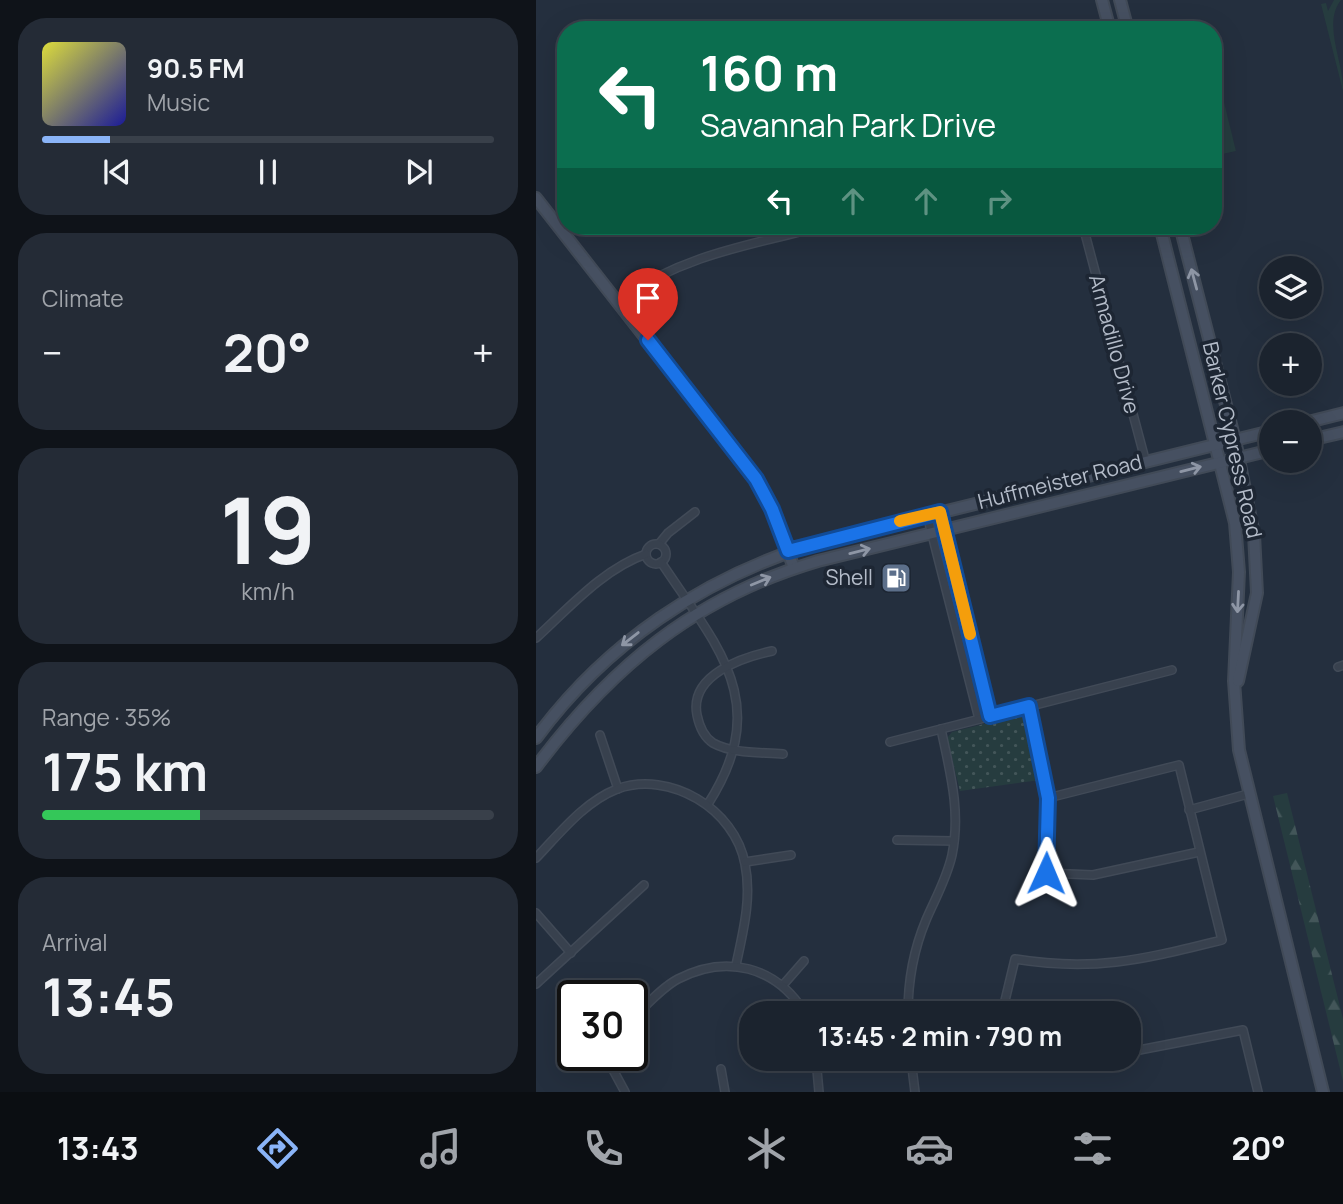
<!DOCTYPE html>
<meta charset="utf-8">
<style>
body{margin:0;font-family:Manrope,sans-serif;background:#242b36;color:#f1f3f6;height:100vh;display:flex;flex-direction:column;font-size:26px;white-space:nowrap}
*{box-sizing:border-box;margin:0}
p{font-size:23px;color:#a0a4aa}
.icon{flex:none;width:38px;height:38px;fill:none;stroke:currentColor;stroke-width:2;stroke-linecap:round;stroke-linejoin:round}
.map{position:relative;flex:1;overflow:hidden}
.sheet{display:flex;flex-direction:column;gap:18px;padding:18px;background:#0f1319;width:536px}
.sheet>*{flex:none}
.top-card{position:absolute;left:21px;top:21px;width:665px;height:214px;border-radius:28px;box-shadow:0 7px 28px #0002,0 0 0 2px #39404a;background:#0b6e4f;color:#fff;overflow:hidden}
.tools{position:absolute;left:723px;top:256px;display:grid;gap:14px}
.tools a{display:grid;place-items:center;width:63px;height:63px;border-radius:50%;background:#1b232e;box-shadow:0 7px 28px #0002,0 0 0 2px #39404a;font-size:35px}
.speed{position:absolute;left:21px;top:980px;display:flex;gap:14px;font-size:35px;font-weight:700;text-align:center}
.speed>*{display:grid;place-content:center;width:91px;height:91px;border-radius:50%;background:#1b232e;box-shadow:0 7px 28px #0002,0 0 0 2px #39404a;line-height:1}
.speed .limit{border:4px solid #111;border-radius:10px;background:#fff;color:#111}
.pin{position:absolute;display:grid;place-items:center;width:60px;height:60px;color:#fff;margin:-72px -30px;border-radius:50% 50% 50% 0;rotate:-45deg;box-shadow:0 0 7px #0007}
.pin .icon{rotate:45deg}
.me{position:absolute;width:77px;margin:-38px;rotate:1deg;stroke-linejoin:round;filter:drop-shadow(0 0 5px #0008)}
.turn{display:flex;align-items:center;gap:24px;height:147px;padding:0 28px;font-size:32px}
.turn .icon{width:91px;height:91px;stroke-width:2.5}
.turn b{display:block;font-size:49px;line-height:60px}
.lanes{display:flex;align-items:center;height:66px;padding:0 28px;background:#0003;justify-content:center;gap:35px;direction:ltr}
.lanes .off{opacity:.35}
.big{font-size:52px;font-weight:700;line-height:1.1}
.sheet .tile{flex:1;display:flex;flex-direction:column;justify-content:center;gap:10px;min-width:0;padding:0 24px;border-radius:28px;background:#242b36}
.sheet .dial{align-items:center;gap:0}
.dial b{font-size:91px;line-height:1}
.song{display:flex;align-items:center;gap:21px}
.cover{width:84px;height:84px;border-radius:10px;background:linear-gradient(135deg,hsl(60 70% 55%),hsl(240 70% 35%))}
.played{height:7px;border-radius:4px;background:linear-gradient(90deg,#8ab4f8 15%,#39404a 15%)}
.keys{display:flex;justify-content:space-around;direction:ltr}
.heat{display:flex;justify-content:space-between;align-items:center;font-size:38px;direction:ltr}
.charge{height:10px;border-radius:5px;background:linear-gradient(90deg,#34c759 35%,#39404a 0)}
.trip{position:absolute;left:203px;top:1001px;width:402px;height:70px;border-radius:28px;background:#1b232e;box-shadow:0 7px 28px #0002,0 0 0 2px #39404a;font-weight:700;line-height:70px;text-align:center}
.tab-bar{display:flex;height:112px;justify-content:space-around;align-items:center;background:#0b0e12;color:#a0a4aa}
.tab-bar .icon{width:49px;height:49px}
.tab-bar .selected{color:#8ab4f8}
.tab-bar b{font-size:32px;color:#f1f3f6}
main{display:flex;flex:1;min-height:0}
.map>svg:first-child{display:block}
</style>
<main>
<section class="sheet">
<div class="tile">
<div class="song"><i class="cover"></i><div><b>90.5 FM</b><p>Music</p></div></div>
<div class="played"></div>
<div class="keys"><svg class="icon" aria-label="previous" viewBox="0 0 24 24"><path d="M18 5L8 12l10 7zM5 5v14"/></svg><svg class="icon" aria-label="pause" viewBox="0 0 24 24"><path d="M8 5v14M16 5v14"/></svg><svg class="icon" aria-label="next" viewBox="0 0 24 24"><path d="M6 5l10 7-10 7zM19 5v14"/></svg></div>
</div>
<div class="tile"><p>Climate</p>
<div class="heat"><a>−</a><b class="big">20°</b><a>+</a></div>
</div>
<div class="tile dial"><b>19</b><p>km/h</p></div>
<div class="tile"><p>Range · 35%</p><b class="big">175 km</b><div class="charge"></div></div>
<div class="tile"><p>Arrival</p><b class="big">13:45</b></div>
</section>
<div class="map">
<svg width="808" height="1092" viewBox="0 0 808 1092">
<defs>
<pattern id="forest-firs" width="22" height="20" patternUnits="userSpaceOnUse" patternTransform="scale(1.75)"><rect width="22" height="20" fill="#263c3f"/><path d="M5 1l3.5 6h-7zM16 11l3.5 6h-7z" fill="#435659"/></pattern>
<pattern id="park-dots" width="8" height="8" patternUnits="userSpaceOnUse" patternTransform="scale(1.75)"><rect width="8" height="8" fill="#263c3f"/><path d="M2 2h.1M6 6h.1" fill="none" stroke="#435659" stroke-width="1.8" stroke-linecap="round"/></pattern>
</defs>
<rect width="100%" height="100%" fill="#242f3e"/>
<!-- forest -->
<path fill="url(#forest-firs)" d="M751,793l56,226v62l-70,-285z"/>
<!-- park -->
<path fill="url(#park-dots)" d="M484,715l8,8 12,57 -80,11 -13,-53 5,-6z"/>
<!-- pitch -->
<g fill="#263c3f">
<path d="M798,0h7c-19,24 3,62 2,91l-22,-87 5,-1 2,8z"/>
<path d="M677,58l23,93 -23,5z"/>
</g>
<g fill="none" stroke-linecap="round" stroke-linejoin="round">
<!-- street casing -->
<g stroke="#414a57" stroke-width="10">
<g id="street">
<path d="M547,226l63,237"/>
<path d="M81,301c65,-46 132,-56 207,-75"/>
<path d="M404,512l50,204"/>
<path d="M391,515l52,204"/>
<path d="M123,544l9,-11 27,-21"/>
<circle cx="120" cy="554" r="10"/>
<path d="M125,562c57,86 112,140 47,242"/>
<path d="M0,638c33,-30 67,-69 110,-84"/>
<path d="M236,651c-29,6 -83,24 -75,64 2,10 7,22 16,28 20,11 48,9 70,11"/>
<path d="M802,667l6,-2"/>
<path d="M493,706l19,92 -2,75 47,2 106,-23"/>
<path d="M64,735l18,54"/>
<path d="M354,742l282,-72"/>
<path d="M653,810l59,-16"/>
<path d="M361,840l57,1"/>
<path d="M0,858c24,-25 48,-56 81,-69 53,-19 118,20 128,75 7,34 -2,68 -9,101"/>
<path d="M209,862l46,-7"/>
<path d="M0,913l35,40"/>
<path d="M0,984l108,-99"/>
<path d="M247,985l21,-24"/>
<path d="M372,1013c0,-33 5,-62 18,-93 9,-21 21,-42 26,-65 9,-44 -2,-83 -11,-126"/>
<path d="M466,1013l13,-54c81,13 129,0 207,-19l-43,-175 -131,33"/>
<path d="M96,1019c14,-13 29,-31 46,-40 48,-25 98,-13 127,34"/>
<path d="M593,1052l114,-22 15,62"/>
<path d="M69,1055l20,37"/>
<path d="M280,1059l3,33"/>
<path d="M375,1059l4,33"/>
<path d="M185,1069l4,23"/>
</g>
</g>
<!-- secondary casing -->
<g stroke="#414a57" stroke-width="14">
<g id="secondary">
<path d="M566,0l8,30"/>
<path d="M584,0l8,30"/>
<path d="M0,198l220,281 16,30 22,59"/>
<path d="M624,226l75,297 4,49 -5,109 5,69 84,342"/>
<path d="M644,226l55,214 19,94 3,59 -19,88"/>
<path d="M772,422l36,-9"/>
<path d="M774,440l34,-8"/>
<path d="M0,738c70,-95 166,-159 277,-194l458,-113"/>
<path d="M0,767c75,-100 159,-170 282,-206l453,-111"/>
</g>
</g>
<!-- street -->
<use href="#street" stroke="#38414e" stroke-width="7"/>
<!-- secondary -->
<use href="#secondary" stroke="#465061" stroke-width="10"/>
</g>
<!-- one-way arrows -->
<defs><path id="oneway-shaft" d="M-6 0H5M1.5-3L5.5 0L1.5 3" fill="none" stroke-width="1.6" stroke-linecap="round" stroke-linejoin="round" transform="scale(1.75)"/></defs>
<g stroke="#8e96a5">
<use href="#oneway-shaft" transform="translate(658 279) rotate(-105)"/>
<use href="#oneway-shaft" transform="translate(655 469) rotate(-14)"/>
<use href="#oneway-shaft" transform="translate(324 551) rotate(-14)"/>
<use href="#oneway-shaft" transform="translate(225 581) rotate(-22)"/>
<use href="#oneway-shaft" transform="translate(702 602) rotate(93)"/>
<use href="#oneway-shaft" transform="translate(94 639) rotate(142)"/>
</g>
<g fill="none" stroke-linecap="round" stroke-linejoin="round">
<!-- route casing -->
<g stroke="#114b97" stroke-width="18">
<path id="route" d="M112,340l108,139 16,30 16,42 152,-39 50,204 39,-10 19,92 -2,75"/>
</g>
<!-- route -->
<use href="#route" stroke="#1a73e8" stroke-width="12"/>
<!-- slow -->
<path stroke="#f59e0b" stroke-width="12" d="M364,521l40,-9 30,122"/>
</g>
<!-- icons -->
<defs>
<g id="fuel-square" transform="scale(1.575)"><rect x="-9" y="-9" width="18" height="18" rx="4" fill="#5c6f8a" stroke="#1d2633"/><path d="M-5.5-6h7V0h2V4h1.3V-2.5L3-4.5l.8-.8L6-3V5H2.5V1h-1V6h-7ZM-4.2-4.7v3.2H.2V-4.7Z" fill="#fff"/></g>
</defs>
<g fill-rule="evenodd">
<use href="#fuel-square" x="360" y="578"/>
</g>
<g text-anchor="middle" stroke-width="7" stroke-linejoin="round" paint-order="stroke">
<!-- street labels -->
<g font-size="21" fill="#b4bcc9" stroke="#1d2633">
<text transform="translate(578 344) rotate(75)" y="7">Armadillo Drive</text>
<text transform="translate(696 440) rotate(77)" y="7">Barker Cypress Road</text>
<text transform="translate(524 482) rotate(-14)" y="7">Huffmeister Road</text>
</g>
<!-- poi labels -->
<g font-size="21" fill="#b4bcc9" stroke="#1d2633" text-anchor="end">
<text x="337" y="585">Shell</text>
</g>
</g>
</svg>
<div class="tools">
<a><svg class="icon" aria-label="layers" viewBox="0 0 24 24"><path d="M12 4l9 5-9 5-9-5zM3 14l9 5 9-5"/></svg></a>
<a>+</a>
<a>−</a>
</div>
<div class="speed"><div class="limit">30</div></div>
<div class="pin" style="left:112px;top:340px;background:#d93025"><svg class="icon" aria-label="arrive" viewBox="0 0 24 24"><path d="M6 21V4h12l-3 4 3 4H6"/></svg></div>
<svg class="me" style="left:510px;top:873px" viewBox="-20 -20 40 40"><path d="M0-17L14 15 0 8-14 15z" fill="#1a73e8" stroke="#fff" stroke-width="4"/></svg>
<div class="trip">13:45 · 2 min · 790 m</div>
<div class="top-card">
<div class="turn"><svg class="icon" aria-label="left" viewBox="0 0 24 24"><path d="M17 20v-9H6M10 6l-5 5 5 5"/></svg><div><b>160 m</b>Savannah Park Drive</div></div>
<div class="lanes"><svg class="icon" aria-label="left" viewBox="0 0 24 24"><path d="M17 20v-9H6M10 6l-5 5 5 5"/></svg><svg class="icon off" aria-label="ahead" viewBox="0 0 24 24"><path d="M12 20V5M6 11l6-6 6 6"/></svg><svg class="icon off" aria-label="ahead" viewBox="0 0 24 24"><path d="M12 20V5M6 11l6-6 6 6"/></svg><svg class="icon off" aria-label="right" viewBox="0 0 24 24"><path d="M7 20v-9h11M14 6l5 5-5 5"/></svg></div>
</div>
</div>
</main>
<nav class="tab-bar">
<b>13:43</b>
<svg class="icon selected" aria-label="directions" viewBox="0 0 24 24"><path d="M12 3l9 9-9 9-9-9zM9 14v-3h6M13 9l2 2-2 2"/></svg>
<svg class="icon" aria-label="music" viewBox="0 0 24 24"><path d="M9 18V5l10-2v13"/><circle cx="6" cy="18" r="3"/><circle cx="16" cy="16" r="3"/></svg>
<svg class="icon" aria-label="phone" viewBox="0 0 24 24"><path d="M5 4h4l2 5-3 2q2 4 5 5l2-3 5 2v4C11 20 4 13 5 4z"/></svg>
<svg class="icon" aria-label="climate" viewBox="0 0 24 24"><path d="M12 3v18M4 7l16 10M4 17L20 7"/></svg>
<svg class="icon" aria-label="car" viewBox="0 0 24 24"><path d="M5 17H2v-5l4-1 3-4h7l3 4 3 1v5h-3M9 17h6M6 11h13"/><circle cx="7" cy="17" r="2"/><circle cx="17" cy="17" r="2"/></svg>
<svg class="icon" aria-label="filters" viewBox="0 0 24 24"><path d="M4 7h16M4 17h16"/><circle cx="9" cy="7" r="2"/><circle cx="15" cy="17" r="2"/></svg>
<b>20°</b>
</nav>
